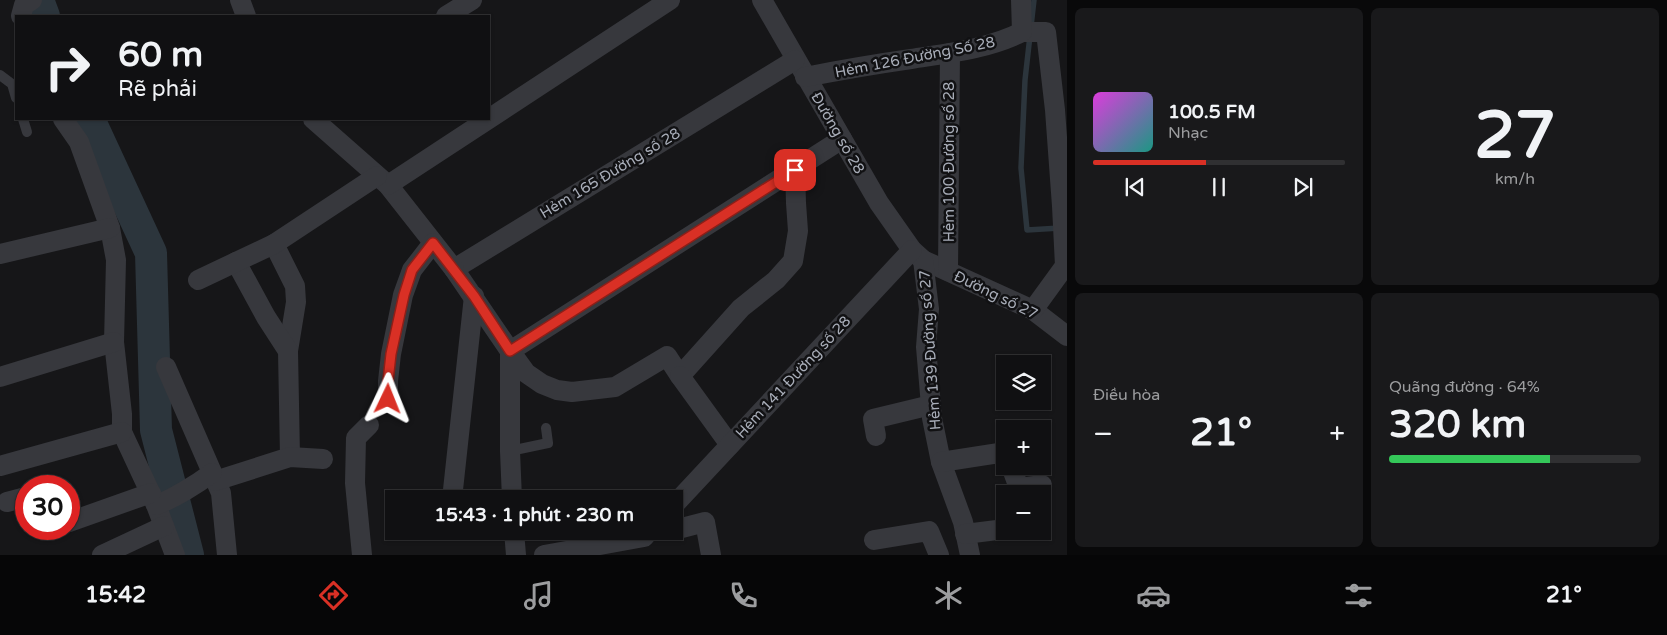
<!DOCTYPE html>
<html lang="vi">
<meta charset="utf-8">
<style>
body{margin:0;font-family:"Varela Round",sans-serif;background:#19191b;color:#f1f3f6;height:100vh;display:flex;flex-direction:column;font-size:19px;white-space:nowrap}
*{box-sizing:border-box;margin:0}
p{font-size:16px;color:#9c9d9f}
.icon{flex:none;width:28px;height:28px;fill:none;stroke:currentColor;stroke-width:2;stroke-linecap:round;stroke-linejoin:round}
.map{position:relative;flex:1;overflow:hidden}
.details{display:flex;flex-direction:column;gap:8px;padding:8px;background:#09090a;width:600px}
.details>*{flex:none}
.banner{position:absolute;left:15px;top:15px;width:475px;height:105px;border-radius:0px;box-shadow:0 1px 4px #0004,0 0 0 1px #303032;background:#101012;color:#f1f3f6;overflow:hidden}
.controls{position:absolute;left:996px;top:355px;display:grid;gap:10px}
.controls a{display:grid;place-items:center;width:55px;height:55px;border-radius:0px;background:#101012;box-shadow:0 1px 4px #0004,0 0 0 1px #303032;font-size:25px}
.speed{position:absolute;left:15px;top:475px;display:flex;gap:10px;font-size:25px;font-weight:700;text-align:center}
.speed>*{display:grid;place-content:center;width:65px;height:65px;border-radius:50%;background:#101012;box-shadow:0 1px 4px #0004,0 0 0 1px #303032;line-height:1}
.speed .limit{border:8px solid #d22;background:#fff;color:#111}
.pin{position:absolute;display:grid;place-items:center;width:42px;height:42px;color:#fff;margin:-21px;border-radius:10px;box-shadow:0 2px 8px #0006}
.me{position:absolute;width:55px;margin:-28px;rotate:2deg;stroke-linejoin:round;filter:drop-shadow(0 0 4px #0008)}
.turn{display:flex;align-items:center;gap:18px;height:105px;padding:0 20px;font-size:22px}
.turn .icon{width:65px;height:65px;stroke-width:2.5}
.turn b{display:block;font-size:35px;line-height:42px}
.big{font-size:38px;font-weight:700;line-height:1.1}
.details .card{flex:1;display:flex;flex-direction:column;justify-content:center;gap:8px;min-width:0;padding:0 18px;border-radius:8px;background:#19191b}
.details .dial{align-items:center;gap:0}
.dial b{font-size:65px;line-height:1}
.song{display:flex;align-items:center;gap:15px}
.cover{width:60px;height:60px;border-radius:8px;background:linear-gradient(135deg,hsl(300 70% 55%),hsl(170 70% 35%))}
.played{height:5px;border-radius:2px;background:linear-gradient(90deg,#d93025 45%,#303032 45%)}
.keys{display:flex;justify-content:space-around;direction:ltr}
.heat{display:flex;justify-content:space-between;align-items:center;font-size:28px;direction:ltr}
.charge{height:8px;border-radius:4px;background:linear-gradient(90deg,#34c759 64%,#303032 0)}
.details .tiles{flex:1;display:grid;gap:8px;grid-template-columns:repeat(2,1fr)}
.trip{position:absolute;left:385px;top:490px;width:298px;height:50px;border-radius:0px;background:#101012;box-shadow:0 1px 4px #0004,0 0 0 1px #303032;font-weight:700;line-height:50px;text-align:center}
.dock{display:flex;height:80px;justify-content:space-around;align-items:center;background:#060607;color:#9c9d9f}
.dock .icon{width:35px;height:35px}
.dock .on{color:#d93025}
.dock b{font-size:22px;color:#f1f3f6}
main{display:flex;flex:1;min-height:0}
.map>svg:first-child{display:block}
</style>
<main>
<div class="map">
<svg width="1067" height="555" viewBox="0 0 1067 555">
<rect width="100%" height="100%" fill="#161618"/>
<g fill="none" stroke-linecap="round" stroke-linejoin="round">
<!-- stream -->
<path stroke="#2c353c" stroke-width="5.5" d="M1034,0l-9,80 -4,88 6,62 33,-2"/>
<!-- river -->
<g stroke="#2c353c" stroke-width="32">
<path d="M38,0l6,16"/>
<path d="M89,119l62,134 5,177 32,125"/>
</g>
<!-- lane -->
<g stroke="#37383d" stroke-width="10">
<path d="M0,75l12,9 4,14"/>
<path d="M23,119l4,13"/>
<path d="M510,451l38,-8 -2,-15"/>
</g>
<!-- street -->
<g stroke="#37383d" stroke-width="20">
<path d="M240,0l6,16"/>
<path d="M762,0l117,203 33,47 11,10 110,50 34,26"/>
<path d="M21,16l3,-11 8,-5"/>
<path d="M446,16l26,-16"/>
<path d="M1022,32h24l9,78 7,96 3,60 -32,44"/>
<path d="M795,60l-341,209 56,82 332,-212"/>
<path d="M805,77c36,-7 71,-13 106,-18 38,-6 77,-10 111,-27l-1,-32"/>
<path d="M63,119l16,23 31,86 6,32 -2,82 8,72v18l34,73 19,50"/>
<path d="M313,119l75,66 66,84"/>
<path d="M388,185l282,-185"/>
<path d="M274,244l21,42 1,16 -8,49"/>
<path d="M0,254l110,-26"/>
<path d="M923,260l6,49 -3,38 6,71 9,44 22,60 7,33"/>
<path d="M236,262l30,55 22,34 2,106"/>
<path d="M948,271l2,-218"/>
<path d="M198,280l76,-36 103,-68"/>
<path d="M510,351l16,22 16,11 15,6 15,2 43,-5 52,-31 13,20 61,-68 35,-28 17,-19 5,-30 -2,-28 -1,-34"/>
<path d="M510,351v100l2,48"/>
<path d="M166,367l55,126 6,62"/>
<path d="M680,376l50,69"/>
<path d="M0,377l114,-35"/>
<path d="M388,399v-18l3,-27 12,-59 9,-25 21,-27"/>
<path d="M876,436l-3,-17 58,-14"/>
<path d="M941,462l58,-9 6,6"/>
<path d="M0,466l122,-34"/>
<path d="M1011,466l8,22 23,-3"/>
<path d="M215,481l75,-24 33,2"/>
<path d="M452,499l22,-203"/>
<path d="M7,502l19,-5"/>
<path d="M156,505c17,-6 41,-21 56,-32"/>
<path d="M674,505l238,-255"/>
<path d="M69,522l82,-29"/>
<path d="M674,530l31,-8 6,33"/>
<path d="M514,531l2,24"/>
<path d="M965,534l40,-5"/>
<path d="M874,540l55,-9 10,24"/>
<path d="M102,555l62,-29"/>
<path d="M362,555l-7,-72 1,-45 13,-13"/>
<path d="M544,555l100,-18 5,-6"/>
</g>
</g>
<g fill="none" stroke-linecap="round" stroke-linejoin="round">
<!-- route casing -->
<g stroke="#8d1f18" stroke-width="12">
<path id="route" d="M388,399v-18l3,-27 13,-59 8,-25 21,-27 41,53 36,55 285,-181"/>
</g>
<!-- route -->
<use href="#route" stroke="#d93025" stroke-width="9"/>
</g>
<g text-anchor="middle" stroke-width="5" stroke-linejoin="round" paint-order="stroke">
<!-- street labels -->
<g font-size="15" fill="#a8adb8" stroke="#111113">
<text transform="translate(915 57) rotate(-11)" y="5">Hẻm 126 Đường Số 28</text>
<text transform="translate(838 133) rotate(60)" y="5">Đường số 28</text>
<text transform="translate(949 162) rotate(-90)" y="5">Hẻm 100 Đường số 28</text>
<text transform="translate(610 173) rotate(-31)" y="5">Hẻm 165 Đường số 28</text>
<text transform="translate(996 295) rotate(26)" y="5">Đường số 27</text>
<text transform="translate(930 350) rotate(-94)" y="5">Hẻm 139 Đường số 27</text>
<text transform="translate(793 377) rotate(-47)" y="5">Hẻm 141 Đường số 28</text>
</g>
</g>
</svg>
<div class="controls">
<a><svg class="icon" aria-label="layers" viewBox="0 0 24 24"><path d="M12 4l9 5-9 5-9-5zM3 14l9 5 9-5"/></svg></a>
<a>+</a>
<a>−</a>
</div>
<div class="speed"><div class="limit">30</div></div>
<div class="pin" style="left:795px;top:170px;background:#d93025"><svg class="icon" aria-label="arrive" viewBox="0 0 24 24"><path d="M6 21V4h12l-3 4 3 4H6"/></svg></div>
<svg class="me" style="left:388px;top:399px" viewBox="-20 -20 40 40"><path d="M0-17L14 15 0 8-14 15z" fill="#d93025" stroke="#fff" stroke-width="4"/></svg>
<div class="trip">15:43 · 1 phút · 230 m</div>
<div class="banner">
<div class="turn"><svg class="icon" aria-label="right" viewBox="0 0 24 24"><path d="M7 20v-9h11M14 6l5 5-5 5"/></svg><div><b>60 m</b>Rẽ phải</div></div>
</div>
</div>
<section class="details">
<div class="tiles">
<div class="card">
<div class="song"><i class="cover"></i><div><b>100.5 FM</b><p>Nhạc</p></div></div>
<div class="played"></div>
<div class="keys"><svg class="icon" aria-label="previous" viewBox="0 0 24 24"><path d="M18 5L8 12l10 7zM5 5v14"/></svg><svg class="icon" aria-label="pause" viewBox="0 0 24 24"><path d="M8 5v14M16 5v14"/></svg><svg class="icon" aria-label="next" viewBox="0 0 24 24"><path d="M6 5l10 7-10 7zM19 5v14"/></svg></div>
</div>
<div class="card dial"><b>27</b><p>km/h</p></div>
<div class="card"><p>Điều hòa</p>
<div class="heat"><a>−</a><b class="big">21°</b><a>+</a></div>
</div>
<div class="card"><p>Quãng đường · 64%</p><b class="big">320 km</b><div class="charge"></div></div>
</div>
</section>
</main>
<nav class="dock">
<b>15:42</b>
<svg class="icon on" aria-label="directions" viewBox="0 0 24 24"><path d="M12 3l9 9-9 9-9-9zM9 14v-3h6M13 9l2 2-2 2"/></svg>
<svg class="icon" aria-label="music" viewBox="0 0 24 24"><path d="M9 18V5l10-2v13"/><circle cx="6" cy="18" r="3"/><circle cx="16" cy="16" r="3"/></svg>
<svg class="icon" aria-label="phone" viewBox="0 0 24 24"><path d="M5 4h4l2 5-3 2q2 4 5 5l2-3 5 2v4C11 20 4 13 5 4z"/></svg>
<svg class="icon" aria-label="climate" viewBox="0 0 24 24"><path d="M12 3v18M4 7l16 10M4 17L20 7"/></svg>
<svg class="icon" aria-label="car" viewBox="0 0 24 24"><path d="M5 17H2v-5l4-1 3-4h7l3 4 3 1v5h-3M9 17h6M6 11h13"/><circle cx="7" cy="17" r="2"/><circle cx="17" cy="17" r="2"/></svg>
<svg class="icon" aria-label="filters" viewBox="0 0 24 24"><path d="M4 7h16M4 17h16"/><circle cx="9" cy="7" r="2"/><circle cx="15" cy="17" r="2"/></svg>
<b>21°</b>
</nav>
